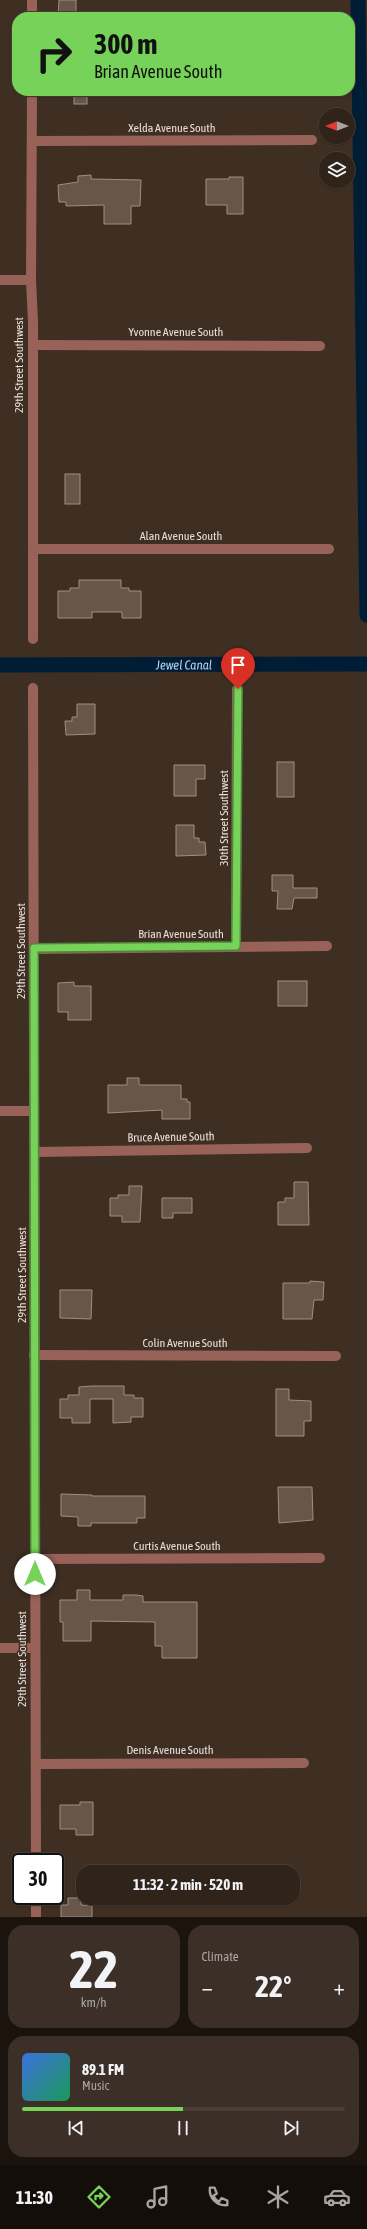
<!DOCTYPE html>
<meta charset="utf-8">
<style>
body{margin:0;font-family:"Asap Condensed",sans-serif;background:#3b2f27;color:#f1f3f6;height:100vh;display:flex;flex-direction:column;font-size:15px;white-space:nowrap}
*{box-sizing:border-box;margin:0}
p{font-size:13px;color:#a7a4a2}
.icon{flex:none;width:22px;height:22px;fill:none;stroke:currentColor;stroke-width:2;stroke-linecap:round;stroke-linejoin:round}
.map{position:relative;height:1917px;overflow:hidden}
.details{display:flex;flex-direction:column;gap:8px;padding:8px;background:#1a130e;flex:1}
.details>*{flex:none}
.banner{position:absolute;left:12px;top:12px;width:343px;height:84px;border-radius:16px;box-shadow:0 1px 3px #0004,0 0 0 1px #4a4039;background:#77d259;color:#111;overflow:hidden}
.needle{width:26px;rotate:270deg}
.tools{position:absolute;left:319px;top:108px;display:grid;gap:8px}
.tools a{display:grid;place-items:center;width:36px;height:36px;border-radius:50%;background:#2f231a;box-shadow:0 1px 3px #0004,0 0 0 1px #4a4039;font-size:20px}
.speed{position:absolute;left:12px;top:1853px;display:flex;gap:8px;font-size:20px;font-weight:700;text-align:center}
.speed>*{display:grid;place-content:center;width:52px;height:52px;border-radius:50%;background:#2f231a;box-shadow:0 1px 3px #0004,0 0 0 1px #4a4039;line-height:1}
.speed .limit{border:2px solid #111;border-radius:6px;background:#fff;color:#111}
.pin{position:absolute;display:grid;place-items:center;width:34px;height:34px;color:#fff;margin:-41px -17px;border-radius:50% 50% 50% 0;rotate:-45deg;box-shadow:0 0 4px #0007}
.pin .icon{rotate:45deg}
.me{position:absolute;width:44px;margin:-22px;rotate:0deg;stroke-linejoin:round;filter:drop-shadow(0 0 3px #0008)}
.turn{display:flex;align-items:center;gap:14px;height:84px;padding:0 16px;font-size:18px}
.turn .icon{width:52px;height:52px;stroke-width:2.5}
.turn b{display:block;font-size:28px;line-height:34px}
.big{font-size:30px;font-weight:700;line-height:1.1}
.details .card{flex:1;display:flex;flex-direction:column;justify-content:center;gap:6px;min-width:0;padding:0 14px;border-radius:16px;background:#3b2f27}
.details .dial{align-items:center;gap:0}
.dial b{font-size:52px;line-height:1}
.song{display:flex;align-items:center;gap:12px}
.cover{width:48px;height:48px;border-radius:6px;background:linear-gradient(135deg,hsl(220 70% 55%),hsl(150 70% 35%))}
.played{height:4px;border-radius:2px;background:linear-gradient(90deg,#77d259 50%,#4a4039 50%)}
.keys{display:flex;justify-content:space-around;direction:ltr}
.heat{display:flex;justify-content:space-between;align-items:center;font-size:22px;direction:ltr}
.details .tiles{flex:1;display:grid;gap:8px;grid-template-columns:1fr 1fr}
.card:last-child{grid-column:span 2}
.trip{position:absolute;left:76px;top:1865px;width:224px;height:40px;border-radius:16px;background:#2f231a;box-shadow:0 1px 3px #0004,0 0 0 1px #4a4039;font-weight:700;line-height:40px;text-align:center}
.dock{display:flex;height:64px;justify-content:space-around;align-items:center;background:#130e0a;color:#a7a4a2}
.dock .icon{width:28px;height:28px}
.dock .selected{color:#77d259}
.dock b{font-size:18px;color:#f1f3f6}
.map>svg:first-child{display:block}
</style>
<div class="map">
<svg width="367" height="1917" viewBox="0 0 367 1917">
<rect width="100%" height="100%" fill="#3f2f23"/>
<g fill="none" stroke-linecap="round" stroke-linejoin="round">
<!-- canal -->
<g stroke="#001d36" stroke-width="15">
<path d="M358,0l9,615"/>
<path id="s1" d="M0,665l367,-1"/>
</g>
</g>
<!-- building -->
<g fill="#685649" stroke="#a28e80">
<path d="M59,0h17v16h-18z"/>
<rect x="74" y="91" width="13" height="13"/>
<path d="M91,175v4l50,1 -1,26h-9v18h-27v-19l-38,1v-4h-7l-1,-17 20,-3v-6z"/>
<path d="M229,177h14v37h-16v-9h-21v-26h23z"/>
<rect x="65" y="474" width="15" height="30"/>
<path d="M79,580h42v8h8v3h12v27h-19v-6h-30v6h-34v-27h12v-3h9z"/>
<path d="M77,704h18v30l-29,1 -1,-14h7v-4h5z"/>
<rect x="277" y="762" width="17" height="35"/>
<path d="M174,765h31v14h-9v17h-22z"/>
<path d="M176,825h18v13h5v4h6l1,13 -30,1z"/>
<path d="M272,875h21v13h24v10h-23l-2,11h-15l1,-18h-6z"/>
<rect x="278" y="981" width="29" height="25"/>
<path d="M74,982v4h17v34h-23v-8h-10v-29z"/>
<path d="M127,1078h12v7h42v14h6v3h3v17h-28v-9l-54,3v-28h19z"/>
<path d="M294,1182h14l1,43h-31v-23h7v-4h9z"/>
<path d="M129,1186h13l-2,36h-18v-6h-12v-18h8v-3h11z"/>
<path d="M162,1198h30v15h-19v5h-11z"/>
<path d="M310,1281l14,1 -1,18h-9l-2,19h-29v-36h27z"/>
<path d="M60,1290h32l-1,29 -31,-1z"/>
<path d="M92,1386h32v9h10v3h9v19h-12v5l-18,1v-24h-23v24h-18v-5h-12v-19h8v-4h11v-8z"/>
<path d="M276,1389h13v11l22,1v20h-7v15h-28z"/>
<path d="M278,1487h34l1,33 -34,3z"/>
<path d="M61,1494l31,1v1h53v22h-8v5h-46v3h-13v-9l-17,-1z"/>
<path d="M77,1590h13v10h33v-5h13l7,1v6h54v56h-35v-12h-7v-24l-64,-1v20h-28v-19h-3v-22h17z"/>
<path d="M80,1802h13v33h-17v-6h-16v-24h20z"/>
<path d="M68,1898h13v7l11,1v11h-31v-12h7z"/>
</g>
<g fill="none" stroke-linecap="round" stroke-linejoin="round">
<!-- minor -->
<g stroke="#986259" stroke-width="10">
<path d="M32,0v17"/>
<path d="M32,91l-1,189 2,42v317"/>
<path d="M32,141l280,-1"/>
<path d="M0,280h31"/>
<path d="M33,345l287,1"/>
<path d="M33,549h296"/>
<path d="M33,688l3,1174"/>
<path d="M236,946l1,-257"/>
<path d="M34,949l293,-3"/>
<path d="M0,1111h34"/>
<path d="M35,1152l272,-4"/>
<path d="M34,1355l302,1"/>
<path d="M35,1559l285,-1"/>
<path d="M0,1648h34"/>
<path d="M36,1764l268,-1"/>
<path d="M36,1896v21"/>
</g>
</g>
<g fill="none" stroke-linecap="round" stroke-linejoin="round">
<!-- route casing -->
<g stroke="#4d883a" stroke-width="10">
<path id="route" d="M35,1574l-1,-626 202,-2 2,-257"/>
</g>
<!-- route -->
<use href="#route" stroke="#77d259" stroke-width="7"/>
</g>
<g text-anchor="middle" stroke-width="3" stroke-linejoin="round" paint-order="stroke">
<!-- street labels -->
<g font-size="12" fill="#e9ded7" stroke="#3f2f23">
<text x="172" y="132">Xelda Avenue South</text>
<text x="176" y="336">Yvonne Avenue South</text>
<text transform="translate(19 365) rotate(-90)" y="4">29th Street Southwest</text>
<text x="181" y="540">Alan Avenue South</text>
<text transform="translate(224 818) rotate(-90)" y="4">30th Street Southwest</text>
<text x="181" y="938">Brian Avenue South</text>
<text transform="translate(21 951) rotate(-90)" y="4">29th Street Southwest</text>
<text transform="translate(171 1137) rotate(-1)" y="4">Bruce Avenue South</text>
<text transform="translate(22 1275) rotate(-90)" y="4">29th Street Southwest</text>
<text x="185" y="1347">Colin Avenue South</text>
<text x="177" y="1550">Curtis Avenue South</text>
<text transform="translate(22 1659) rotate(-90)" y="4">29th Street Southwest</text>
<text x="170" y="1754">Denis Avenue South</text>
</g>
<!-- water labels -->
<g font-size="13" font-style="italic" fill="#b3d3f0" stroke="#3f2f23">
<text dy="5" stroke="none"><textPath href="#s1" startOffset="184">Jewel Canal</textPath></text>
</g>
</g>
</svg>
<div class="tools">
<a><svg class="needle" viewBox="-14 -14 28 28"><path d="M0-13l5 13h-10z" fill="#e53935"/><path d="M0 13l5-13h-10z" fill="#a7a4a2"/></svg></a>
<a><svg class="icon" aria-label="layers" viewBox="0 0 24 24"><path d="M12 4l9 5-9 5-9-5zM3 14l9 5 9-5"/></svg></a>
</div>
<div class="speed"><div class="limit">30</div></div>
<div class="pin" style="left:238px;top:689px;background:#d93025"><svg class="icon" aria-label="arrive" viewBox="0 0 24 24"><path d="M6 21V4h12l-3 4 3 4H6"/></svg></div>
<svg class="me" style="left:35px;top:1574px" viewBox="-20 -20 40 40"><circle r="19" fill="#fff"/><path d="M0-13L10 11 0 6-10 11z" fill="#77d259"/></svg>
<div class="trip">11:32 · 2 min · 520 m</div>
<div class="banner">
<div class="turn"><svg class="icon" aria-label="right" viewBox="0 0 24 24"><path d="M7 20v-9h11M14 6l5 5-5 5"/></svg><div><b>300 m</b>Brian Avenue South</div></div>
</div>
</div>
<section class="details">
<div class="tiles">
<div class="card dial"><b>22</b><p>km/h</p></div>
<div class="card"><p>Climate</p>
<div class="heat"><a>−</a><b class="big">22°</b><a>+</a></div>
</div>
<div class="card">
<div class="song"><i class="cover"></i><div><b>89.1 FM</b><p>Music</p></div></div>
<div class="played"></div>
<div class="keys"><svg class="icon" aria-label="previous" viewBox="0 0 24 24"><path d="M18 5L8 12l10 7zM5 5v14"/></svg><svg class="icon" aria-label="pause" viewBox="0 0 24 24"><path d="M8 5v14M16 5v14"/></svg><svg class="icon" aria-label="next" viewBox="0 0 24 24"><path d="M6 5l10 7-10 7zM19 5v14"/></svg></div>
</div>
</div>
</section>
<nav class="dock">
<b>11:30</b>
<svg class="icon selected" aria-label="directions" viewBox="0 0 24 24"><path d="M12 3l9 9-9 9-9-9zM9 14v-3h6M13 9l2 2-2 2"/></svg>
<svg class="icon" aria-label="music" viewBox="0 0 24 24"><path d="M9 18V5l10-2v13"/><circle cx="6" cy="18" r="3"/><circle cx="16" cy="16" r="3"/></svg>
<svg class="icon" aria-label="phone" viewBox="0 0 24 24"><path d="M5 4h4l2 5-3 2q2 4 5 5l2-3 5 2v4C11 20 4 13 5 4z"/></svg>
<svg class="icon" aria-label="climate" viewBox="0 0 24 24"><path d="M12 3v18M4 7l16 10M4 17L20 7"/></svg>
<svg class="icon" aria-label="car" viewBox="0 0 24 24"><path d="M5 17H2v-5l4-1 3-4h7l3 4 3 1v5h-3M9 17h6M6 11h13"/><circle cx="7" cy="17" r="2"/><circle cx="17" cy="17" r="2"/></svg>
</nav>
